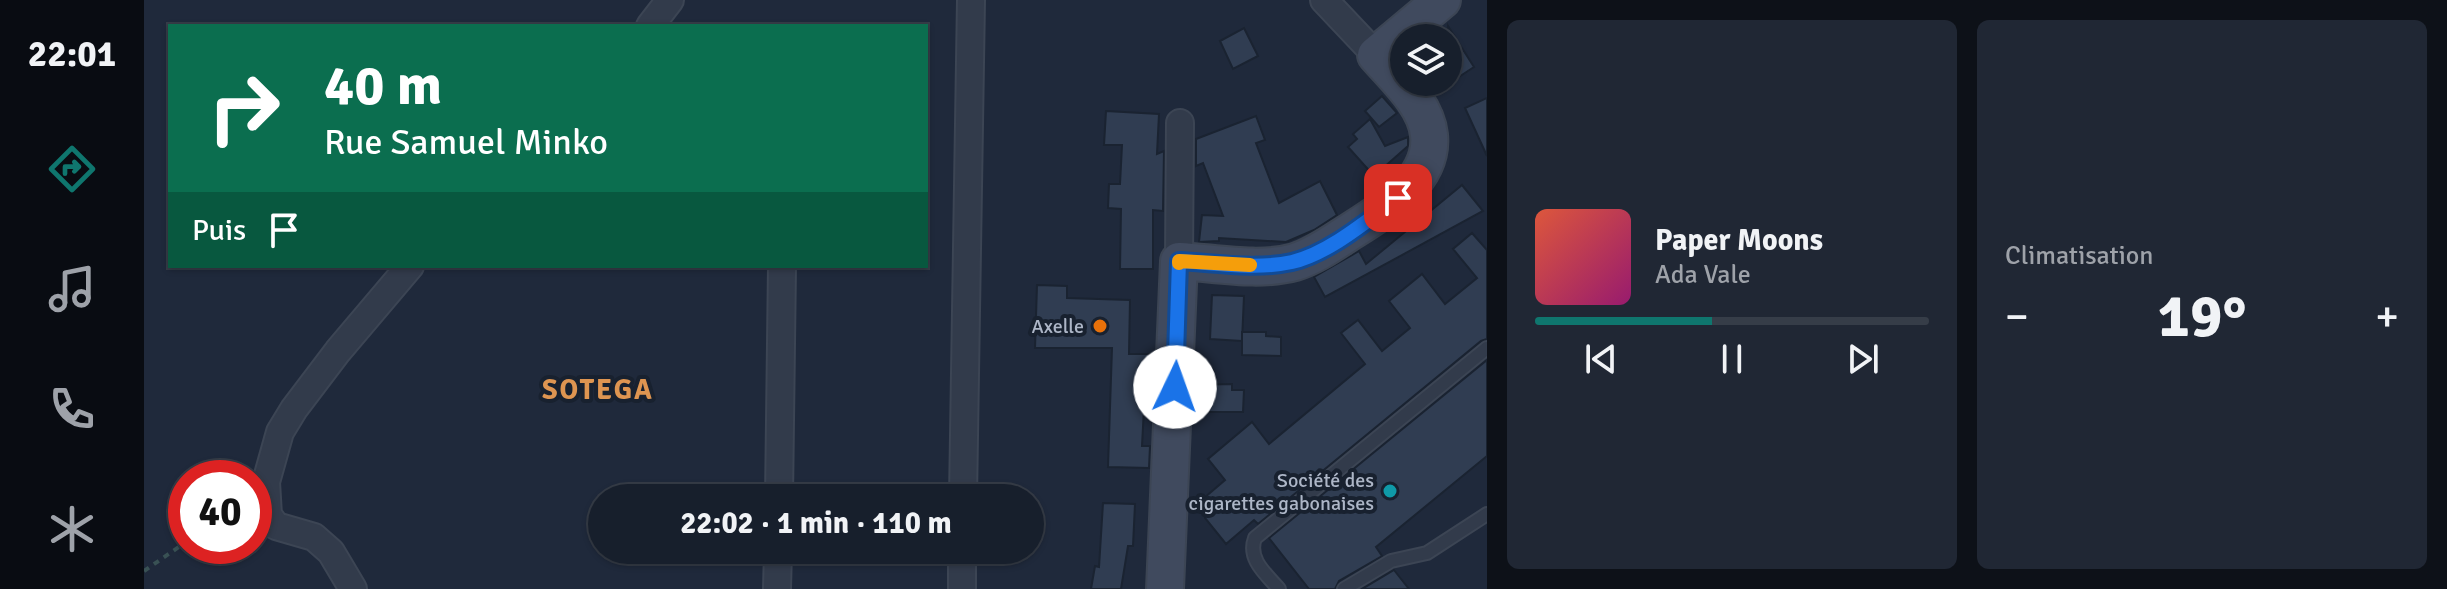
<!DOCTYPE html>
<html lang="fr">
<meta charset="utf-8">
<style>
body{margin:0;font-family:Signika,sans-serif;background:#202734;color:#f1f3f6;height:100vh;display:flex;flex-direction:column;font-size:30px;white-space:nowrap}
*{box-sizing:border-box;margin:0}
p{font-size:26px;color:#9ea2a9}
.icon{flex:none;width:44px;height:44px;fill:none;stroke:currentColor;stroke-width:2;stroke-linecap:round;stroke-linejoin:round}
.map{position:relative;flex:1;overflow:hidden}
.sheet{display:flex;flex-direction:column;gap:20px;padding:20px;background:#0d1118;width:960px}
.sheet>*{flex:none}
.guide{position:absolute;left:24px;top:24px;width:760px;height:244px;border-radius:0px;box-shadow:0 2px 6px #0004,0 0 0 2px #363d48;background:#0b6e4f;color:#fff;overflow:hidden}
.fabs{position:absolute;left:1246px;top:24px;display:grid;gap:16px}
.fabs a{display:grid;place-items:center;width:72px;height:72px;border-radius:50%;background:#171f2c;box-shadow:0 2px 6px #0004,0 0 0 2px #363d48;font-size:40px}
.speed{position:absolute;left:24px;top:460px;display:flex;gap:16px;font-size:40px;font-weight:700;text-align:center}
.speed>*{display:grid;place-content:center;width:104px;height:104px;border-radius:50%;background:#171f2c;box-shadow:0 2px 6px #0004,0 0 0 2px #363d48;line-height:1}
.speed .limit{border:12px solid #d22;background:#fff;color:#111}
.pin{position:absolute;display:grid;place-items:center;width:68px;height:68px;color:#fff;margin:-34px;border-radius:16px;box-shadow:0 4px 12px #0006}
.me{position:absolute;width:88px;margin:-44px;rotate:3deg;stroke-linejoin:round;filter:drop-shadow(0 0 6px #0008)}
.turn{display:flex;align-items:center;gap:28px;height:168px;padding:0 24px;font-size:36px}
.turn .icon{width:104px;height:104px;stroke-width:2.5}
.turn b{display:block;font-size:56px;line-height:68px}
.then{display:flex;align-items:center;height:76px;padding:0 24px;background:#0003;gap:16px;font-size:30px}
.big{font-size:60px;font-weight:700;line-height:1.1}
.sheet .widget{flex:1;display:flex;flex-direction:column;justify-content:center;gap:12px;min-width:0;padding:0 28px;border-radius:12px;background:#202734}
.song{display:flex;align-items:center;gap:24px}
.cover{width:96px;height:96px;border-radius:12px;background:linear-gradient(135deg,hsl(10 70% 55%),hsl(320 70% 35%))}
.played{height:8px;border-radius:4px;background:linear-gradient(90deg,#0f766e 45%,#363d48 45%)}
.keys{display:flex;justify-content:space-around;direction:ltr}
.heat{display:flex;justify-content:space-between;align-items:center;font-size:44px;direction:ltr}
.sheet .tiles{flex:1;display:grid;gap:20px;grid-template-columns:repeat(2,1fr)}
.trip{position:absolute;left:444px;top:484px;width:456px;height:80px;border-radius:40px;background:#171f2c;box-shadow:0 2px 6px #0004,0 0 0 2px #363d48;font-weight:700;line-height:80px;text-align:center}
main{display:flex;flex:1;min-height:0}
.menu{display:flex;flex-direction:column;width:144px;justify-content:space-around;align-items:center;background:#090c12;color:#9ea2a9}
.menu .icon{width:56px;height:56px}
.menu .on{color:#0f766e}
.menu b{font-size:36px;color:#f1f3f6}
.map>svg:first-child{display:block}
</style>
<main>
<nav class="menu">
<b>22:01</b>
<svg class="icon on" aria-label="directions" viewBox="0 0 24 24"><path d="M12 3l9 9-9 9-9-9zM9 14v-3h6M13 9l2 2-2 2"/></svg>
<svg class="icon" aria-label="music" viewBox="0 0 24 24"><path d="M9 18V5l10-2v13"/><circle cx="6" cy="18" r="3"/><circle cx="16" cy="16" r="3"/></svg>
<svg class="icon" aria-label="phone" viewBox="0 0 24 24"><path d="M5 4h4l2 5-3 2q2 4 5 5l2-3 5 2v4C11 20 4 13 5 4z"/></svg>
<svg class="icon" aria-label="climate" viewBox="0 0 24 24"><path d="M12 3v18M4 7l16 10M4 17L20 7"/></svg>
</nav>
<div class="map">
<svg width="1343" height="589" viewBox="0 0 1343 589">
<rect width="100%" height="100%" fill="#1f293b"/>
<!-- building -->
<g fill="#303d52" stroke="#1a2331" stroke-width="2">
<path d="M1304,26l26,41 -26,17z"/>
<path d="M1100,28l14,28 -25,13 -13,-28z"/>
<path d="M1238,96l15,17 -18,14 -14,-16z"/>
<path d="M1343,98v58l-22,-48z"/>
<path d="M962,111l53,3 -2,40 7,-3 -1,60 -10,-1v59h-33l1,-60 -13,-1 1,-24h11l2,-39h-18z"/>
<path d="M1112,116l9,24 -9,3 23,60 41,-22 17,34 -23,15 -28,12 -67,-4v3l-20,1 3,-27 21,1 -20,-53 -7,3v-27z"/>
<path d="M1226,119l15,27 23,-9v9l-34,30 -26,-29 9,-8 -4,-5z"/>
<path d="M1318,185l21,26 -158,86 -11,-20 45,-26 7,13z"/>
<path d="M1328,233l15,17v89l-6,2 -223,183 -4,-4 -28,24 -21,-26 3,-16 -4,-4 21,-18 -17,-21 44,-37 17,22 96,-80 -24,-31 17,-13 24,31 28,-23 -21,-27 33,-27 23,30 32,-26 -24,-29z"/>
<path d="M893,285l30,1v12l63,2 -1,54h21l-2,26 5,1 -1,27h-8l-2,38h8l-1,22 -41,-1 4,-119h-77z"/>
<path d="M1068,295l32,1 -2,45 -32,-2z"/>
<path d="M1098,332h24v4l15,1v19l-39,-1z"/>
<path d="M1343,360v96l-111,91 6,9 -43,25 -4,8h-26l-40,-51z"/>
<path d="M1088,384v6h12l-1,22h-49l1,-27z"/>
<path d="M959,503l32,1 -2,42h-5l-7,43h-30l4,-23 4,1z"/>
<path d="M1250,570l15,19h-47z"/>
</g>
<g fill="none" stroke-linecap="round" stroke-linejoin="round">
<!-- lane casing -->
<g stroke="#3c4554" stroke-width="16">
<g id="lane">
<path d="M1135,589c-13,-15 -32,-30 -24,-51l232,-190"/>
<path d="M1200,589l47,-28 36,-8 60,-39"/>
</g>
</g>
<!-- street casing -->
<g stroke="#3c4554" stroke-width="30">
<g id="street">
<path d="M1180,0l52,55"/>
<path d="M506,26l20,-26"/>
<path d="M1035,261l1,-138"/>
<path d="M635,498l3,-232"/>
<path d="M819,498l8,-498"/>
<path d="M209,589l-22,-37 -17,-15 -38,-11 -8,-11 -2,-33 14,-50 14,-23 44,-58 72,-85"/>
<path d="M633,589l1,-39"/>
<path d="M818,589v-39"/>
</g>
</g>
<!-- secondary casing -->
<g stroke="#3c4554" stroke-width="40">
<path id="secondary" d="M1021,589l14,-328c37,2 80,11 116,1 19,-6 36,-18 53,-29 33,-21 86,-52 81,-98 -3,-31 -34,-58 -53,-80l66,-55"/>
</g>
<!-- path -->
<path stroke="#395154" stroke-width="4" stroke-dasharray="6 6" stroke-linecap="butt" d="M0,571l42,-29"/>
<!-- lane -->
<use href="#lane" stroke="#323b4b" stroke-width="12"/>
<!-- street -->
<use href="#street" stroke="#323b4b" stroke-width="26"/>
<!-- secondary -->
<use href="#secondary" stroke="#404a5e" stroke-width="36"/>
</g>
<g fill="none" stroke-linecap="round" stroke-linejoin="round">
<!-- route casing -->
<g stroke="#114b97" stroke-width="20">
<path id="route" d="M1031,387l4,-126c36,2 77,9 113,1 36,-8 76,-42 106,-64"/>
</g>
<!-- route -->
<use href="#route" stroke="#1a73e8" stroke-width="14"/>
<!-- slow -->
<path stroke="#f59e0b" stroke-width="14" d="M1035,263v-2l71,4"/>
</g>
<!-- markers -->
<circle fill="#e8710a" stroke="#18212f" stroke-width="3" cx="956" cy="326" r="8"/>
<circle fill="#0f9aa8" stroke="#18212f" stroke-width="3" cx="1246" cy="491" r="8"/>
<g text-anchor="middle" stroke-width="8" stroke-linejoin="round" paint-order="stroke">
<!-- poi labels -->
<g font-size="20" fill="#adb6c7" stroke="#18212f" text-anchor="end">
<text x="940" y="333">Axelle</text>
<text x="1230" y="487">Société des<tspan x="1230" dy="23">cigarettes gabonaises</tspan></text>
</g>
<!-- district labels -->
<g font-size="28" font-weight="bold" letter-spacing="2" fill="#de9551" stroke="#18212f">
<text x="454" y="399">SOTEGA</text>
</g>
</g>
</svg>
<div class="fabs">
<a><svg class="icon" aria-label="layers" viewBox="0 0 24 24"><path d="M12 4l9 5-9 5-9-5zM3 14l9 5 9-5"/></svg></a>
</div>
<div class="speed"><div class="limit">40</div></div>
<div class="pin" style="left:1254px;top:198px;background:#d93025"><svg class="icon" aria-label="arrive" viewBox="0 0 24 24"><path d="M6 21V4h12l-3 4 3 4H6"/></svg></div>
<svg class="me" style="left:1031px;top:387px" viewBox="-20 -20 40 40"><circle r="19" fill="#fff"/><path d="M0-13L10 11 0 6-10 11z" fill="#1a73e8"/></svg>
<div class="trip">22:02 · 1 min · 110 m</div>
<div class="guide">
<div class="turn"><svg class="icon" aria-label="right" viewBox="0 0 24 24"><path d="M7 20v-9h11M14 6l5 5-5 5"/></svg><div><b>40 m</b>Rue Samuel Minko</div></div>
<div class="then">Puis<svg class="icon" aria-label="arrive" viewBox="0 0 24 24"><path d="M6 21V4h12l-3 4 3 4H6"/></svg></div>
</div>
</div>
<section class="sheet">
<div class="tiles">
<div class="widget">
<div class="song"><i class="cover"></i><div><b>Paper Moons</b><p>Ada Vale</p></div></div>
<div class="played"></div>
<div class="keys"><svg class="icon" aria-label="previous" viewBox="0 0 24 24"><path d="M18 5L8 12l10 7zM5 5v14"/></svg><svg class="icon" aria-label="pause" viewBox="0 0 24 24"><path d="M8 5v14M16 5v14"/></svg><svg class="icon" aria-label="next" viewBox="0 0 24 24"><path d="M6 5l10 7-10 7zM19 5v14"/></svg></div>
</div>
<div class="widget"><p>Climatisation</p>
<div class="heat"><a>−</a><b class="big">19°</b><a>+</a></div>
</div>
</div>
</section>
</main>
